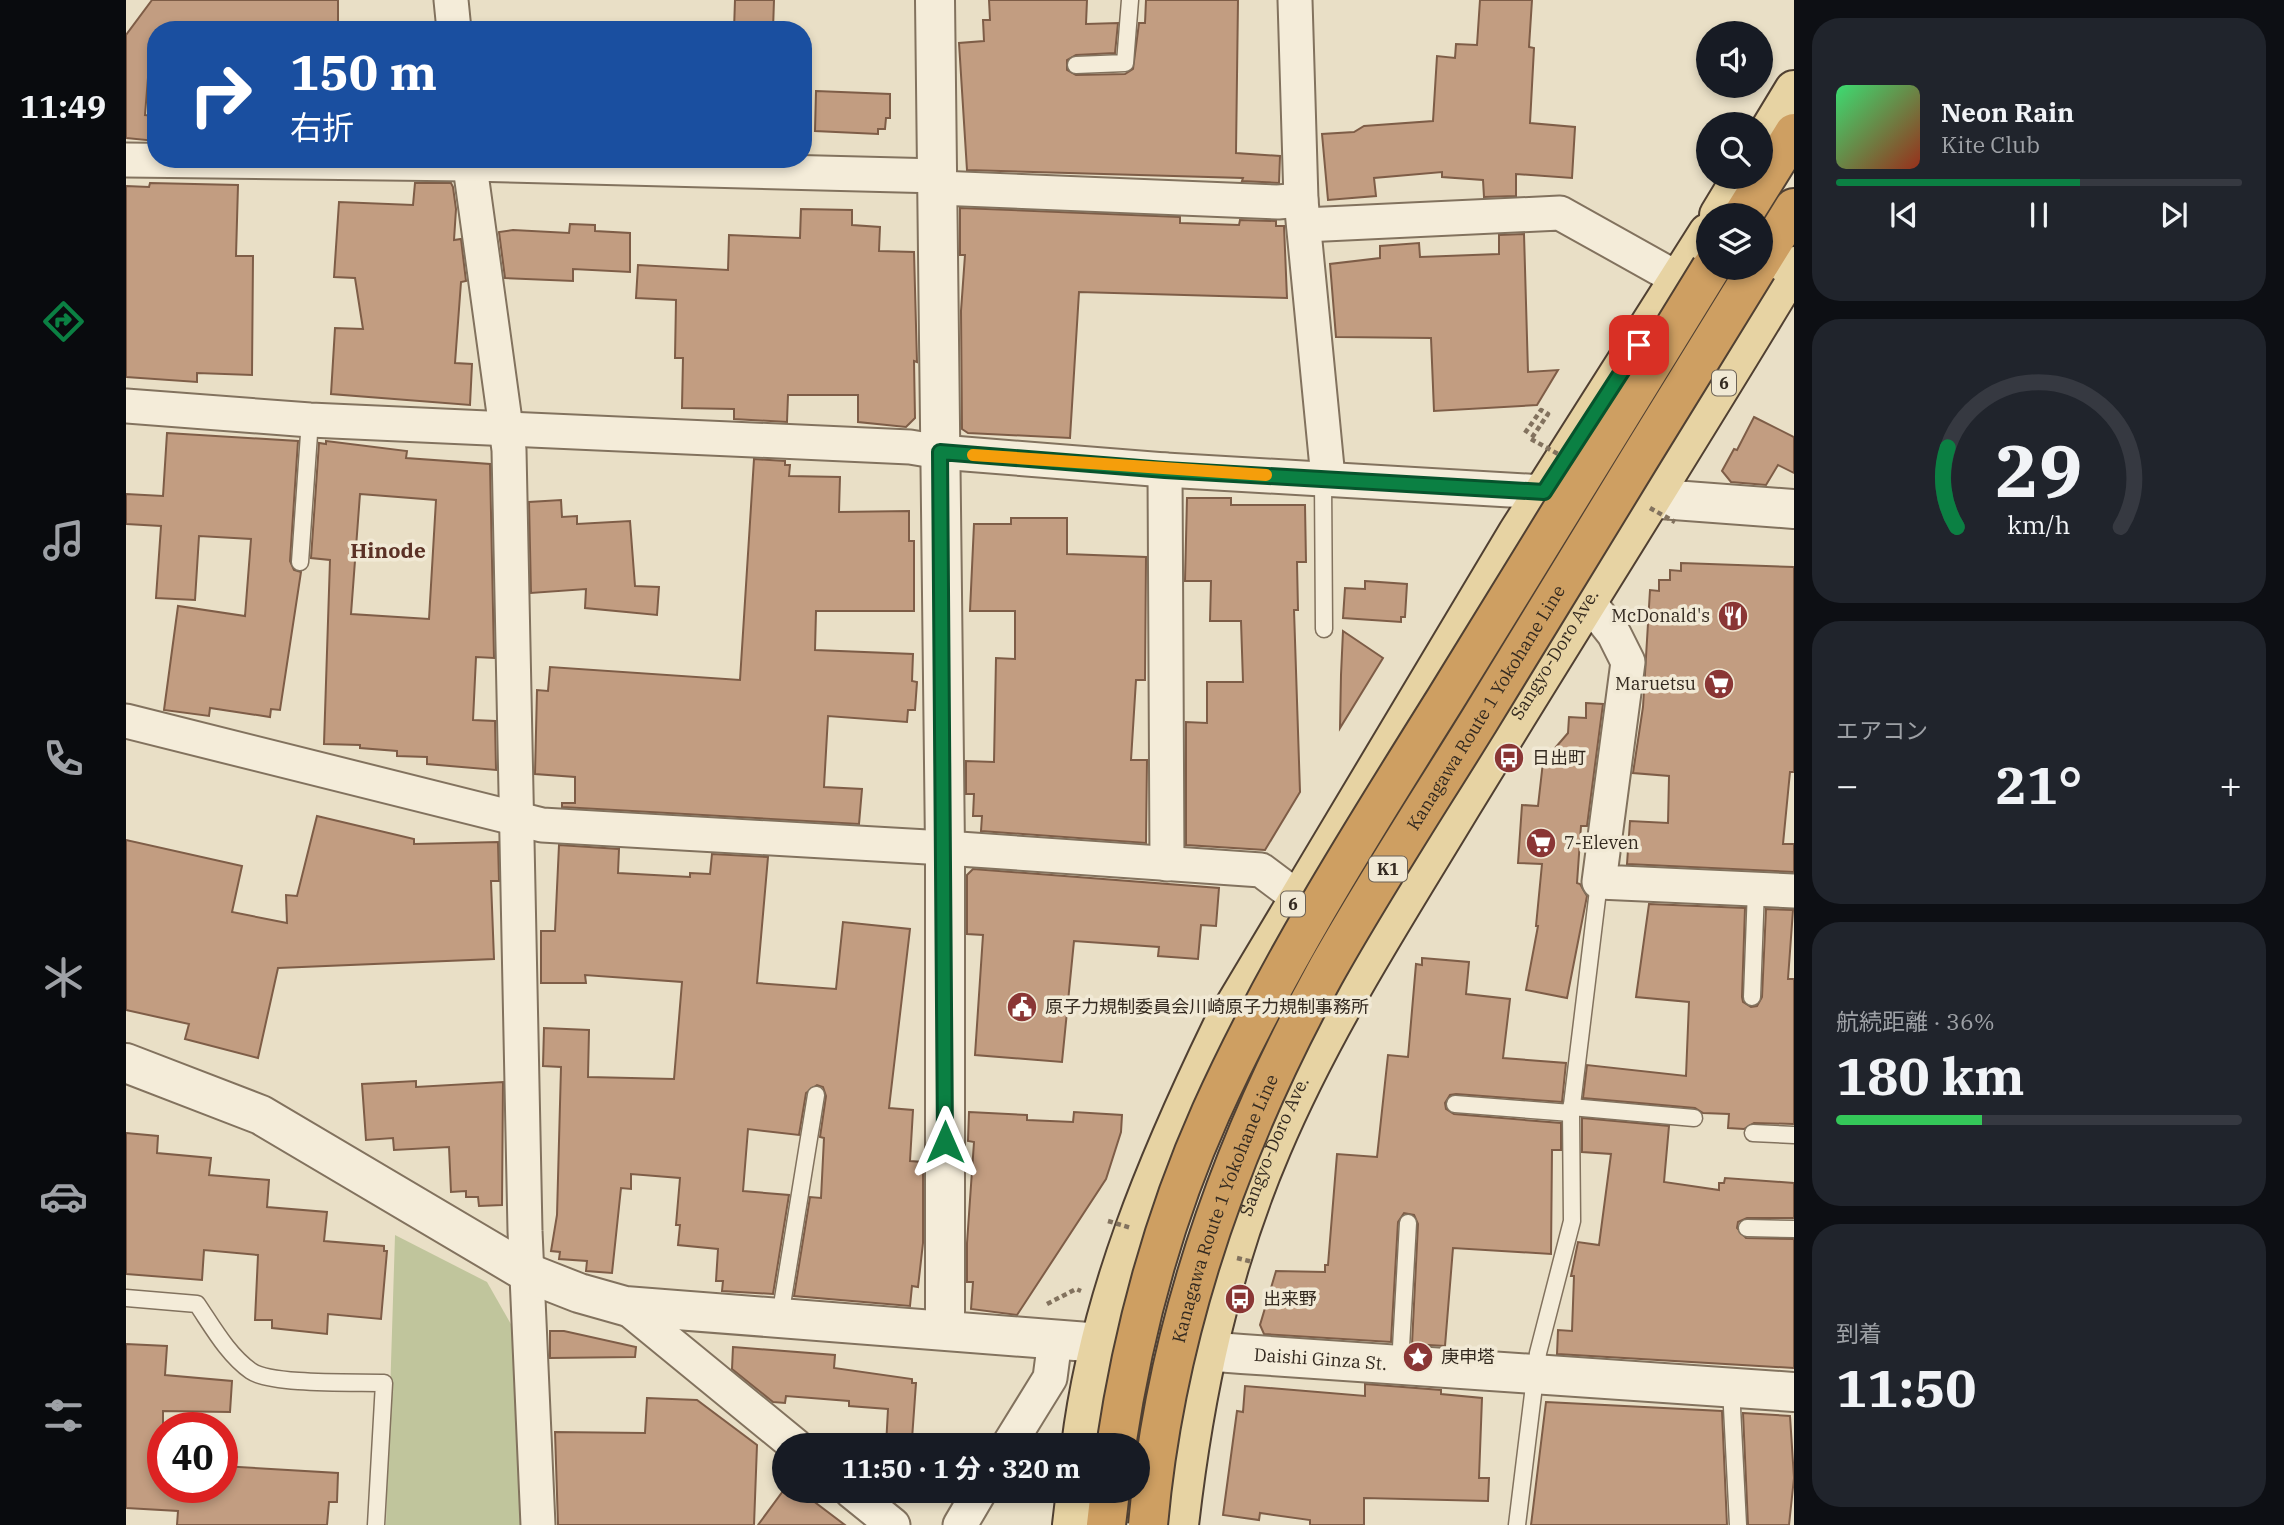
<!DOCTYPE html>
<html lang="ja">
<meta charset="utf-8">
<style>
body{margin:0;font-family:"IBM Plex Serif","Noto Sans JP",serif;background:#20242c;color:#f1f3f6;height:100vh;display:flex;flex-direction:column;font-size:26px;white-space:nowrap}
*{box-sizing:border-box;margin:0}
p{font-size:23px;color:#9ea1a6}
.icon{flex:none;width:38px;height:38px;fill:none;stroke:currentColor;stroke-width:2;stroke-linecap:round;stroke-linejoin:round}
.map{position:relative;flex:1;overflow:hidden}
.panel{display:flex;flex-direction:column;gap:18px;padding:18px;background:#0d0f14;width:490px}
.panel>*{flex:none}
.banner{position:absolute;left:21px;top:21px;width:665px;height:147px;border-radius:28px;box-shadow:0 4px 10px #0003;background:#1a4fa0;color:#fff;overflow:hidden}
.controls{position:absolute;left:1570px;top:21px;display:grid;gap:14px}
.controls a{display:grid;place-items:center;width:77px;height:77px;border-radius:50%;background:#171b24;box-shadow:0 4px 10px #0003;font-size:35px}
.speed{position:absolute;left:21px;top:1412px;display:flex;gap:14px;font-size:35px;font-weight:700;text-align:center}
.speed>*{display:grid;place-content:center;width:91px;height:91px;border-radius:50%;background:#171b24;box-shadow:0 4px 10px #0003;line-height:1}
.speed .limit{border:10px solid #d22;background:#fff;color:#111}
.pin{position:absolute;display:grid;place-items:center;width:60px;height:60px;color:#fff;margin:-30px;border-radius:14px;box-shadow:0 4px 10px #0006}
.me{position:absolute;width:77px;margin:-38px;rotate:0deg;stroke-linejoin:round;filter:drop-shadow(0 0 5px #0008)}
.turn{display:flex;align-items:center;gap:24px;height:147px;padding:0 28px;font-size:32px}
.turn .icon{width:91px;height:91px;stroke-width:2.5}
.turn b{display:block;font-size:49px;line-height:60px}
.big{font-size:52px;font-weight:700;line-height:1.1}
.panel .card{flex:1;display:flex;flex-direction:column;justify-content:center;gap:10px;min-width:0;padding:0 24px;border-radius:28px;background:#20242c}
.panel .dial{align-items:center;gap:0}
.dial svg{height:182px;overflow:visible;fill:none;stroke:#363941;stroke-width:7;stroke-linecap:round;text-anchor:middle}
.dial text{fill:#f1f3f6;stroke:none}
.song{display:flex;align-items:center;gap:21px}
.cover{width:84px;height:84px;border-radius:10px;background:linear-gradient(135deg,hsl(140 70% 55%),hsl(10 70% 35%))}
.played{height:7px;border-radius:4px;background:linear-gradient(90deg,#0b8043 60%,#363941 60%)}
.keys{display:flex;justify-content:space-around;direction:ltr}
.heat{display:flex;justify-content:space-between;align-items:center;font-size:38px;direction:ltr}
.charge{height:10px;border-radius:5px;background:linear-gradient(90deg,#34c759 36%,#363941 0)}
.trip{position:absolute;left:646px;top:1433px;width:378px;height:70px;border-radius:35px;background:#171b24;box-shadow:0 4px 10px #0003;font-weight:700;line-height:70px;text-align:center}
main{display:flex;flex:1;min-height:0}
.dock{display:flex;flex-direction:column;width:126px;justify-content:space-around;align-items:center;background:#090b0e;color:#9ea1a6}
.dock .icon{width:49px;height:49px}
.dock .selected{color:#0b8043}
.dock b{font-size:32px;color:#f1f3f6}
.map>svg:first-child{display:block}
</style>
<main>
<nav class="dock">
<b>11:49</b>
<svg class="icon selected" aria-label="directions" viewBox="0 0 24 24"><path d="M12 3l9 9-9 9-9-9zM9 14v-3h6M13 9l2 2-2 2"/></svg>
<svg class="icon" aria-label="music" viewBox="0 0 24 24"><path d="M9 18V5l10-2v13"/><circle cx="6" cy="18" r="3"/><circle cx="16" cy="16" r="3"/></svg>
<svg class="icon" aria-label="phone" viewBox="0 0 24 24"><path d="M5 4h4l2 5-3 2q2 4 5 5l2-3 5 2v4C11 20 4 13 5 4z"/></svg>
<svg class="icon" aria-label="climate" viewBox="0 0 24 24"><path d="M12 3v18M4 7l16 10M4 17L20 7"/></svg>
<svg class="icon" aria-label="car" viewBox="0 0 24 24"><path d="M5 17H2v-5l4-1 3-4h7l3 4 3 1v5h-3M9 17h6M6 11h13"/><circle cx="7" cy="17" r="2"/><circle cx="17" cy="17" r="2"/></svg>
<svg class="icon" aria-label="filters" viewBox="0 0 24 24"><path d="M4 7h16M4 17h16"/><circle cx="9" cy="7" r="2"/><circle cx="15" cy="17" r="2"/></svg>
</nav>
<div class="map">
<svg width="1668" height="1525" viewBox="0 0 1668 1525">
<rect width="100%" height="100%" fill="#e9dfc6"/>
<!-- green -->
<path fill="#c0c59c" d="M269,1235l92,47 25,44 17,199h-143z"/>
<!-- building -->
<g fill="#c29d81" stroke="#7e5d47" stroke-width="2" fill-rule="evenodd">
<path d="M26,0h186v30h-182v23h-6l-5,62 11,1v25l-30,-3v-103z"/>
<path d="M609,0h39l-1,30h-39z"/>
<path d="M863,0h98l-1,24 32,-1 -3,30 -39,2 -9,5v10l9,5 49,-1 8,-5 6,-46h6l1,-23h92l-2,153 44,3 -1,27 -37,-2 1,-3 -276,-8 -8,-127 25,-2 -1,-21h7z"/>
<path d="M1354,0h52l-3,47 5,1 -4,75 45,4 -3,51 -56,-4v22l-32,1 -1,-17 -41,-3v-5l-68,6 2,18 -48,4 -6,-66 32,-2 10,-6 69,-5 4,-65 18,2 1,-14 21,1z"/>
<path d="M690,91l74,3v24h-4l-1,11h-7v5l-63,-3z"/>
<path d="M24,183l88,2 -2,71h17l-1,119 -55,-2v9l-71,-5v-191l23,1z"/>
<path d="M289,183h36l2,4 3,22 -2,31 7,-1 5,42 -5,1 -6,81 17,1 -2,41 -139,-11 4,-66 28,1 -8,-51 -21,-1 5,-75 74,3z"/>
<path d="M834,208l220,9v6l59,2 1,-5 36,1v5h8l3,72 -208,-6 -9,146 -102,-5 -6,-4 -1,-118 4,-56h-5z"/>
<path d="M675,209l51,1v15l28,2 -1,24 35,1 3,110 -3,-1 1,57 -9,9 -48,-5v-27h-70l-1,27 -53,-3v-10l-52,-1 1,-50h-8l1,-58 -40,-2 2,-33 90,5 1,-35 71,3z"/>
<path d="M444,224l25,1v6l35,2v39l-57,-3v12l-68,-3 -6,-46 14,-2 56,3z"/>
<path d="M1398,234l4,138 30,-2 -21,35 -103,6 -3,-73 -95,-1 -6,-73 50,-6v-12l39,-3 1,14 79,-3v-19z"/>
<path d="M1628,417l40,20v36l-16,-8 -12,20 -35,-3 -9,-11 12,-22 3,1z"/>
<path d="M41,433l131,8 -8,120 4,9 7,2 -21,138 -9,-1 -1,8 -60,-9 -1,8 -45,-6 14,-104 67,10 6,-77 -52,-3 -4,64 -39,-2 5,-72 -35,-2v-30l37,2z"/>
<path d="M200,441l81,10 -1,7 84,6 4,194 -18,-1 -3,63 22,1 1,49 -69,-6v-7l-30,-1v-5l-37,-3v-3l-36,-1 6,-184 -19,-2 8,-115 7,1zM234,494l76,6 -7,119 -78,-5z"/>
<path d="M628,459l31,2v4h5l-1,11 51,1 -1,35 70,-1v30h5v70h-98l-1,39 98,4 -1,27 5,1 -2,28h-7l-1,12 -79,-6 -4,71 38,2 -3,35 -297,-17v-4h13v-26l-40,-3 2,-84 11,1 2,-24 190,13z"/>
<path d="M1061,498h44v7h74l1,57h-9l1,48h-4l6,182 -35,58 -79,-5v-123l21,1v-41h36l-2,-61h-31l1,-40h-26z"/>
<path d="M435,500l1,17 15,-1v8l53,-3 5,65 24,1 -2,28 -72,-7 1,-19 -55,4 -2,-91z"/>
<path d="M885,518h56v36l79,3 -1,123h-9l-5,80h16l-1,83 -165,-12 1,-15h-9l1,-22h-8v-33l28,1 2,-104 19,1v-48h-45l4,-87h37z"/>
<path d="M1555,563l113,4v205h-4l-7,72h11v28l-167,-8 3,-43 38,2 1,-47 -36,-3 10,-66 7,-117 9,1v-11h11v-10l11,1z"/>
<path d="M1239,581l42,3 -2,33h-4v5l-58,-4 2,-30 20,1z"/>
<path d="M1217,631l40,27 -43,70 1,-53z"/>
<path d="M1460,703l17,1 -16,122h-6l-4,57 3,1 7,12 -20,102 -41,-8 12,-64h-2l6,-62 -24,-1 4,-58 16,1 5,-44 25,-29 1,-16 17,1z"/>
<path d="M191,816l97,23v5l84,-2 1,39h-8l3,78 -216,9 -20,90 -73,-19 4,-15 -63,-14v-170l116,26 -10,46 55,11 -1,-28 11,1z"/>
<path d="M433,845l60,4 -1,24 72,4v-4l20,1 2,-20 56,3 -11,126 79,6 7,-67 67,7 -21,179 24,2 -3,51 13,1v81l-5,44 -6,-1 -2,20 -116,-10 16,-99 11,1 3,-60 -4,-1 6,-41 -3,-9 -6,-2 -11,8 -7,42 -51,-6 -5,62 46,4 -16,99 -51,-3 1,-10h-7l2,-32 -40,-4 2,-20h-4l4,-47 -49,-4v15l-10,-1 -9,85 -26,-2 1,-10 -28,-2 1,-7 -9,-1 6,-36 4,-148 -18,-1 1,-38 45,2 -1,47 86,2 8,-97 -97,-7 1,8h-45v-52h14z"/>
<path d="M847,869l246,19 -3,38 -15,-1 -3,34 -40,-3 1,-9 -85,-6 -12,121 -87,-7 8,-120 -16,-1v-59z"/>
<path d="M1523,904l96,4 -3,89 1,5 8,5 6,-1 5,-9 4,-88 27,1 -5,69h6v145l-40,-1 -10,6 -16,-1 1,-14 -26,-1 -8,-5 -112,-10 4,-33 99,11 3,-74 -53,-5z"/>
<path d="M1296,958l47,4 -3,32 44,5 -7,59 63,5 -4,39 -106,-8 -6,1 -5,8 1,6 8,5 107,9v27h-9l-1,104 -98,-6 -8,98 -33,-2 6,-120 -4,-9 -10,-2 -6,9 -7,120 -127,-8 -4,-9 16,-54 49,1v-7h3l9,-111 40,3 11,-102 20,2 8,-93 6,1z"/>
<path d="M290,1081v6l87,-5 -1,123 -23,1 -1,-9h-12v-6l-15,1 -2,-45 -55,3 -1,-12 -27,2 -4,-56z"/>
<path d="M843,1112l58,3v5l46,2 1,-10 48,3 -1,17 -15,47 -89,136 -46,-6 2,-27h-6v-39l7,-101 -6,-1z"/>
<path d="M1456,1118l87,8 -5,56 55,8v-7h5l1,-5 69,5v35h-47l-9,4 -1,6 9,10 48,1v129l-237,-14 1,-24 14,1 2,-55h-3l7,-34 21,3 12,-91 -29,-2z"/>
<path d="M0,1133l32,3 -1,17 54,5 -2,17 60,5 -2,27 60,5 -3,29 60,5v5h3l-6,68 -53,-5 -1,20 -55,-6v-8h-17l3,-65 -54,-5 -2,30 -76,-6z"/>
<path d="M424,1331h14l72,16 -1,10 -85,1z"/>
<path d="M0,1344l41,2 -2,29 67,6 -2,31 -67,-1v77h59v-22l116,7 -1,29h-8l-2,23h-150l1,-14 -52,-3z"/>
<path d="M607,1347l102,8 -1,13 78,11v4h4l-4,56 3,1 -1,6h-28l2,-37 -39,-3v-5l-63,-5 -1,7 -12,-1 -41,-33z"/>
<path d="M1239,1384l76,6v4l41,4 -3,80h10l-1,23 -124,-3v27h-54v-5l-50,-7 -1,7 -36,-5 14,-104 6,1 2,-26 120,10z"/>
<path d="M521,1398l50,2 60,45 -3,80h-196l-3,-93 90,1z"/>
<path d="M1420,1402l176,9 5,114h-196z"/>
<path d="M1617,1413l47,3 4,62 -5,47h-41z"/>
<path d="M657,1491h17l45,34h-87z"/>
<path d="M756,1491h29l-1,10 -18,-1z"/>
</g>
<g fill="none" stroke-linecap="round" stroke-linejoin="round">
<!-- service casing -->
<g stroke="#82725e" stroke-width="19">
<g id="service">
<path d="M950,65l49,-2 5,-63"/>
<path d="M1197,478l1,151"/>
<path d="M174,562l10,-142"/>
<path d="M1626,997l4,-108"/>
<path d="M1329,1104l116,9"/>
<path d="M1445,1107l123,11"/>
<path d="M1627,1133l41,2"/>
<path d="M1621,1228l47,1"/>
<path d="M0,1298l71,6c15,22 31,51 54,67 20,14 105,11 133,12l-8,142"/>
<path d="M654,1317l36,-222"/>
<path d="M1274,1365l8,-142"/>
<path d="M1605,1388l7,137"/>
<path d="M1391,1525l21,-172 34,-132 -1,-108 28,-231"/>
</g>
</g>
<!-- minor casing -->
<g stroke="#82725e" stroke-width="37">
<g id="minor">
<path d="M325,0l3,30"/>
<path d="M1169,0l6,200 27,278"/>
<path d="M343,159l40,291 16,781 13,294"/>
<path d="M0,160l343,4 470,12"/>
<path d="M812,188l340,14 23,-2"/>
<path d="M1178,225l256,-12 120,67"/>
<path d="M0,406l184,14 600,27 30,5 225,18 379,22"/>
<path d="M1039,470l2,394"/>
<path d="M1461,600l27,34 14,28 -29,220 195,9"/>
<path d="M0,721l416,104 403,23 316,22 36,27"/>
<path d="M499,1306l171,140"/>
<path d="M882,1446l42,-68 5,-38"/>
<path d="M725,1491l42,34"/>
<path d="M834,1525l20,-34"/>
</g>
</g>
<!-- tertiary casing -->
<g stroke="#82725e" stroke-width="42">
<g id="tertiary">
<path d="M809,0l10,848v482"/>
<path d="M1494,496l174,13"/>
<path id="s1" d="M0,1063l135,52 267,158 51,20 46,13 617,48 552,38"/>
</g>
</g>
<!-- primary casing -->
<g stroke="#504032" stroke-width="42">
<g id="primary">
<path d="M1634,146l34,-56"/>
<path d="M1593,215l23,-38"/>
<path d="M955,1446c18,-148 77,-287 141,-419l295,-493 191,-301"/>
<path d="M946,1525l4,-34"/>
<path id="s2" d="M1053,1525c15,-131 41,-257 93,-378 51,-120 123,-231 190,-342 110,-180 223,-358 332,-539"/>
</g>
</g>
<!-- motorway casing -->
<g stroke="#504032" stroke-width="42">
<g id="motorway">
<path d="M1617,215l51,-82"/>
<path d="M1634,263l34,-55"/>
<path d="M980,1525l4,-34"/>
</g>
</g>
<!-- path -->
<g stroke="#82725e" stroke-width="4.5" stroke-dasharray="5 3.5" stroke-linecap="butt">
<path d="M1399,433l16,-23 7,4 -17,25"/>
<path d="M921,1304l29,-15 5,2"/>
</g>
<!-- service -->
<use href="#service" stroke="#f4ecd9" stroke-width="16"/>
<!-- minor -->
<use href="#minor" stroke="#f4ecd9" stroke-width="33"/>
<!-- tertiary -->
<use href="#tertiary" stroke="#f4ecd9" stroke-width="38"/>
<!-- primary -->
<use href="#primary" stroke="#e7d3a3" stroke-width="38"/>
<!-- motorway -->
<use href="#motorway" stroke="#ce9f62" stroke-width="38"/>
<!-- motorway-bridge casing -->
<g stroke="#504032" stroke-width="42" stroke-linecap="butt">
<g id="motorway-bridge">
<path d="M990,1446c17,-114 48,-229 95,-334 65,-144 150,-278 234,-412 88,-144 177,-288 266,-432"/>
<path id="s3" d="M1022,1525c17,-193 83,-380 176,-550 48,-86 103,-170 155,-254 92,-152 185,-302 278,-453"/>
</g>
</g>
<!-- path-bridge -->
<g stroke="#82725e" stroke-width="4.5" stroke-dasharray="5 3.5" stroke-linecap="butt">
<path d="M1405,439l27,15"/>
<path d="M1524,508l25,14"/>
<path d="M982,1221l23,7"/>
<path d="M1111,1258l16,4"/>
</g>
<!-- motorway-bridge -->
<use href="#motorway-bridge" stroke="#ce9f62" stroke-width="38"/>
</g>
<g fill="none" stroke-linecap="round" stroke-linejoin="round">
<!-- route casing -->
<g stroke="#07532c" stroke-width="18">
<path id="route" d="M819,1142l-5,-690 225,18 379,22 95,-147"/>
</g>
<!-- route -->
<use href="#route" stroke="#0b8043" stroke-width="12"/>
<!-- slow -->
<path stroke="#f59e0b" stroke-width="12" d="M847,455l293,20"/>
</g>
<!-- icons -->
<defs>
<g id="restaurant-disc" transform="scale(1.575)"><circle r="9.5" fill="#8a3635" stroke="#f1e9d5"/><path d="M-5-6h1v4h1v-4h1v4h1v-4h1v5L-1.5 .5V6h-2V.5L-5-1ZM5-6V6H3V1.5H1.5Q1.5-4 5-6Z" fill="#fff"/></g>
<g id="supermarket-disc" transform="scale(1.575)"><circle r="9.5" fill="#8a3635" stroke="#f1e9d5"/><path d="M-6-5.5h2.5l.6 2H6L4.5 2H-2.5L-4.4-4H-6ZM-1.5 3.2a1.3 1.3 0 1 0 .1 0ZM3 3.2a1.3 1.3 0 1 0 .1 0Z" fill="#fff"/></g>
<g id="bus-disc" transform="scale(1.575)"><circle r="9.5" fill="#8a3635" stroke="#f1e9d5"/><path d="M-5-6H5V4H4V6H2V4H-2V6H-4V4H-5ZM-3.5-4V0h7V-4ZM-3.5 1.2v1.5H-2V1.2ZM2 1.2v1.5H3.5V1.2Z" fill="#fff"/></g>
<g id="civic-disc" transform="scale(1.575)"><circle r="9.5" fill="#8a3635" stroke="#f1e9d5"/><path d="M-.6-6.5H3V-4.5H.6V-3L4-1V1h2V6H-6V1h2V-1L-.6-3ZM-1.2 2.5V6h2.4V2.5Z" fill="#fff"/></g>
<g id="sight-disc" transform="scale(1.575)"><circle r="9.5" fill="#8a3635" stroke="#f1e9d5"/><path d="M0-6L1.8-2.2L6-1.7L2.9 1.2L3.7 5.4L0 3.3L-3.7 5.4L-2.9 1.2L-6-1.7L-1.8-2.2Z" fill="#fff"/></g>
</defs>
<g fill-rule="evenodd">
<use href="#restaurant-disc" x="1607" y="616"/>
<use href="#supermarket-disc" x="1593" y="684"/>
<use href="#bus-disc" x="1383" y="758"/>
<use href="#supermarket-disc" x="1415" y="843"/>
<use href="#civic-disc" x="896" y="1007"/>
<use href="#bus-disc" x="1114" y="1299"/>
<use href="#sight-disc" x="1292" y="1357"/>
</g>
<g text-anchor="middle" stroke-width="7" stroke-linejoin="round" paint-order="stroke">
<!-- shield labels -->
<g fill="#f1e9d5" stroke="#6d6356" stroke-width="2">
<rect x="1586" y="370.5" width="24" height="25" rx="5"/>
<rect x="1243" y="856.5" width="38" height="25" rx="5"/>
<rect x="1155" y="891.5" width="24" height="25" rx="5"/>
</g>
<g font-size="16" font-weight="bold" fill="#342a20">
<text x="1598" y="389">6</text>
<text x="1262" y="875">K1</text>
<text x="1167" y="910">6</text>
</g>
<!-- poi labels -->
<g font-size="18" fill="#342a20" stroke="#f1e9d5" text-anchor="start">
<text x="1584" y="622" text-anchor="end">McDonald's</text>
<text x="1570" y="690" text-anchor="end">Maruetsu</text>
<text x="1406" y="764">日出町</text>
<text x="1438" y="849">7-Eleven</text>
<text x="919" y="1013">原子力規制委員会川崎原子力規制事務所</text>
<text x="1137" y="1305">出来野</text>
<text x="1315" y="1363">庚申塔</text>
</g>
<!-- street labels -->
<g font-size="18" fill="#342a20" stroke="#f1e9d5">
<text dy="6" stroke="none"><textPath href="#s2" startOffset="959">Sangyo-Doro Ave.</textPath></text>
<text dy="6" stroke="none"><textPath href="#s3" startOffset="894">Kanagawa Route 1 Yokohane Line</textPath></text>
<text dy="6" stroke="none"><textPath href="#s2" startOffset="392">Sangyo-Doro Ave.</textPath></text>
<text dy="6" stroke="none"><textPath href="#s3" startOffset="327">Kanagawa Route 1 Yokohane Line</textPath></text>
<text dy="6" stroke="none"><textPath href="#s1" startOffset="1255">Daishi Ginza St.</textPath></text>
</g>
<!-- quarter labels -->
<g font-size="21" font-weight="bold" fill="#5b3125" stroke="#f1e9d5">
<text x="262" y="558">Hinode</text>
</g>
</g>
</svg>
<div class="controls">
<a><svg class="icon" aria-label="sound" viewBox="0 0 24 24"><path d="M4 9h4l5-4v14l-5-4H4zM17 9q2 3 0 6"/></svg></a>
<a><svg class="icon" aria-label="search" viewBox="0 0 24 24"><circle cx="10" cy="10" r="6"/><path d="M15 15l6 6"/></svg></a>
<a><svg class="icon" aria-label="layers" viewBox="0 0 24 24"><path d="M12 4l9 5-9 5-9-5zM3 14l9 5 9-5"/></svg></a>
</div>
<div class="speed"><div class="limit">40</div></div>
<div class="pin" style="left:1513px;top:345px;background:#d93025"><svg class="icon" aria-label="arrive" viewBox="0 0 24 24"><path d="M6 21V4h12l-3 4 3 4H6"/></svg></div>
<svg class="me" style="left:819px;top:1142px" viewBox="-20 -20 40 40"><path d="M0-17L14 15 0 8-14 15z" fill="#0b8043" stroke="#fff" stroke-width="4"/></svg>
<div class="trip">11:50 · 1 分 · 320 m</div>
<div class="banner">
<div class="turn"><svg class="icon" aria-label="right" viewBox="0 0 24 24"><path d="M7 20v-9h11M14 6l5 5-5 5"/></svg><div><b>150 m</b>右折</div></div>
</div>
</div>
<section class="panel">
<div class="card">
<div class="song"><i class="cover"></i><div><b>Neon Rain</b><p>Kite Club</p></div></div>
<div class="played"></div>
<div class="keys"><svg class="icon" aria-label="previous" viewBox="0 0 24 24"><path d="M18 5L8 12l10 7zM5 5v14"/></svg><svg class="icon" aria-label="pause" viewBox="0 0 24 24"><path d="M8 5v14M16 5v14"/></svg><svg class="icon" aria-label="next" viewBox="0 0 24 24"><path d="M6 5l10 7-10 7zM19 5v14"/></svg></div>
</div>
<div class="card dial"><svg viewBox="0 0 100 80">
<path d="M14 69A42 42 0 1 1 86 69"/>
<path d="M14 69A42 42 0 0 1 10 34" stroke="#0b8043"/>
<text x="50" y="56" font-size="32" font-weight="700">29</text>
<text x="50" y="72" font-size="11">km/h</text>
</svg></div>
<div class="card"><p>エアコン</p>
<div class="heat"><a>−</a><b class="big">21°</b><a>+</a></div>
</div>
<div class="card"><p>航続距離 · 36%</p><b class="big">180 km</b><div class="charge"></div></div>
<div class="card"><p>到着</p><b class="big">11:50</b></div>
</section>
</main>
